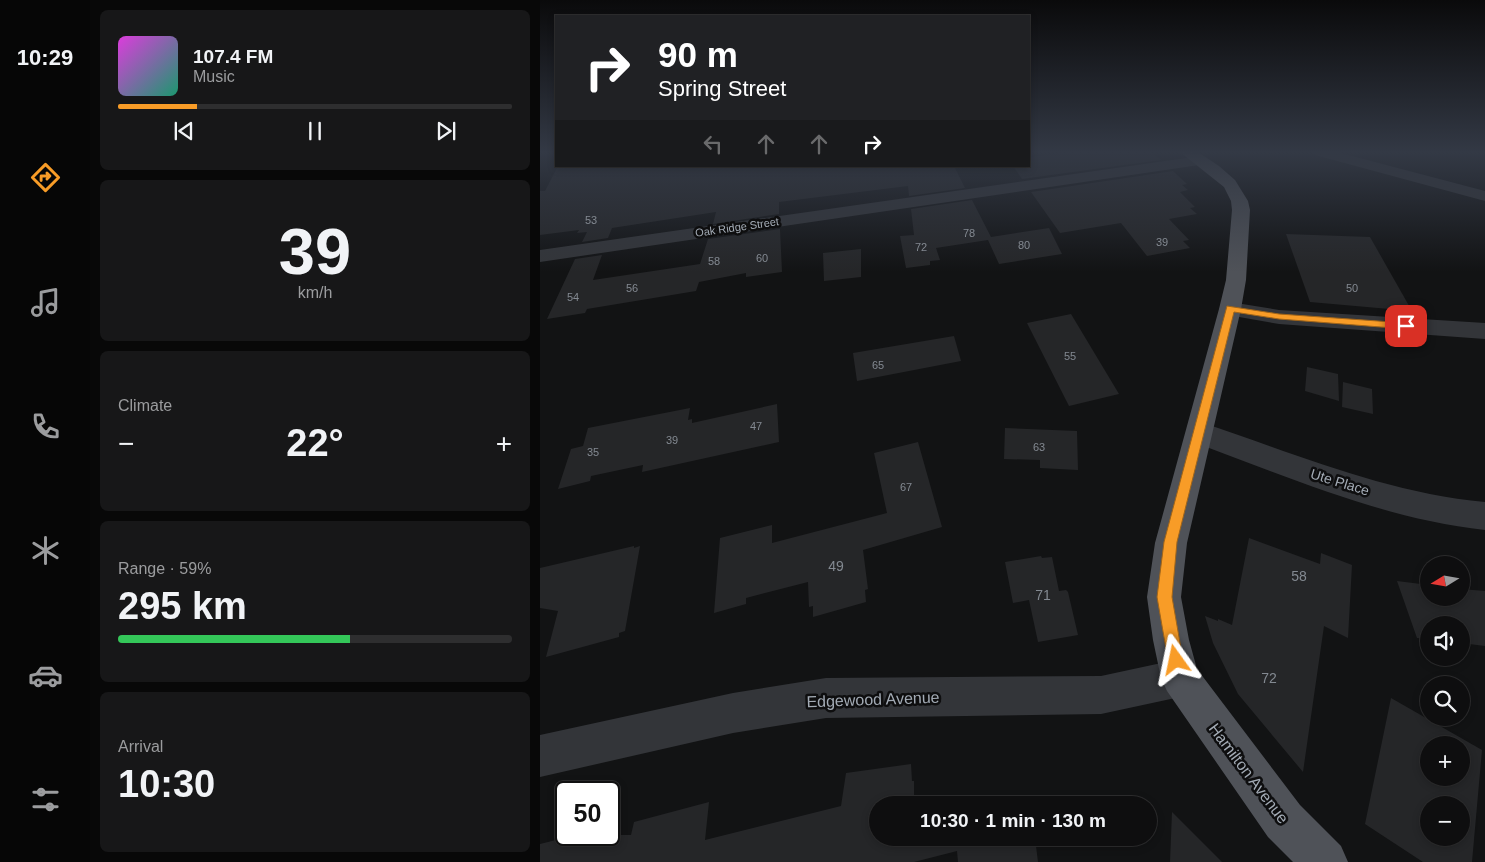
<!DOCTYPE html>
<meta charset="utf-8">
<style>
body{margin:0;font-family:Arial,sans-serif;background:#171718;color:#f1f3f6;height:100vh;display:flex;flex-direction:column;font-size:19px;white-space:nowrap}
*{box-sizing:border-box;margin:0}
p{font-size:16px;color:#9b9c9e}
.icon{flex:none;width:28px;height:28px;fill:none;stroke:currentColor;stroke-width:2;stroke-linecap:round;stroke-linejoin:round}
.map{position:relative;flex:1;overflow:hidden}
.panel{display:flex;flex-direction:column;gap:10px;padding:10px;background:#080808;width:450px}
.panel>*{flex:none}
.top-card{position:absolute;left:15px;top:15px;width:475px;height:152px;border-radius:0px;box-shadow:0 2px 8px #0003,0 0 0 1px #2e2e2f;background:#202124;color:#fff;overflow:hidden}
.needle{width:32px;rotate:259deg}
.buttons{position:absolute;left:880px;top:556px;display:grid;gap:10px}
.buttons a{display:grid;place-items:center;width:50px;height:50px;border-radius:50%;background:#0e0e0f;box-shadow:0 2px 8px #0003,0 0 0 1px #2e2e2f;font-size:25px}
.speed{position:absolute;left:15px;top:781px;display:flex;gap:10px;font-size:25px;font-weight:700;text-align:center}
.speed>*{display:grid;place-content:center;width:65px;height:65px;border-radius:50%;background:#0e0e0f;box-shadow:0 2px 8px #0003,0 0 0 1px #2e2e2f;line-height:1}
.speed .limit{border:2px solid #111;border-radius:8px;background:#fff;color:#111}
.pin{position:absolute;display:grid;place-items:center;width:42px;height:42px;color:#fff;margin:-21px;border-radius:10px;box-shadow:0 2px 8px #0006}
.me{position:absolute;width:55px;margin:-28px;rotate:348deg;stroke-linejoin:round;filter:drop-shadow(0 0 4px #0008)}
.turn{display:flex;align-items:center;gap:18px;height:105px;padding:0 20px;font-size:22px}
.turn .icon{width:65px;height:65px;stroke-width:2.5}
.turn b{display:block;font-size:35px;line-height:42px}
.lanes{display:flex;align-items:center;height:48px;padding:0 20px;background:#0003;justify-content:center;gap:25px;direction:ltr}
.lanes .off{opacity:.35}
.big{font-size:38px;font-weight:600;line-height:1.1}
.panel .tile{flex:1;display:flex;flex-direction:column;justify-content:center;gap:8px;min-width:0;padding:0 18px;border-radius:8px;background:#171718}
.panel .dial{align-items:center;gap:0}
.dial b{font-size:65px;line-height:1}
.song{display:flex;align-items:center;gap:15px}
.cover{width:60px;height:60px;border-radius:8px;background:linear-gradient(135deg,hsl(300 70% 55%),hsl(160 70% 35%))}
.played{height:5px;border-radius:2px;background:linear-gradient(90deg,#f89c27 20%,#2e2e2f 20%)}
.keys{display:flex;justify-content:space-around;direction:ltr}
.heat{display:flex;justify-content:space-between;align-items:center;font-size:28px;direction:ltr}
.charge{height:8px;border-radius:4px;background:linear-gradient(90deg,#34c759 59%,#2e2e2f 0)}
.trip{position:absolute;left:329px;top:796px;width:288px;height:50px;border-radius:25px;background:#0e0e0f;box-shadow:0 2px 8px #0003,0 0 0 1px #2e2e2f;font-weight:600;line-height:50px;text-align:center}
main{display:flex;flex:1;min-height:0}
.dock{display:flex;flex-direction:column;width:90px;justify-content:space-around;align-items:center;background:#060606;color:#9b9c9e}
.dock .icon{width:35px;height:35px}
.dock .selected{color:#f89c27}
.dock b{font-size:22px;color:#f1f3f6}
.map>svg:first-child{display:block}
</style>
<main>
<nav class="dock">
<b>10:29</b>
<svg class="icon selected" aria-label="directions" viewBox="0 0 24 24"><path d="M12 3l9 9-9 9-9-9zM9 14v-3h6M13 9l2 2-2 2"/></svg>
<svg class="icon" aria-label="music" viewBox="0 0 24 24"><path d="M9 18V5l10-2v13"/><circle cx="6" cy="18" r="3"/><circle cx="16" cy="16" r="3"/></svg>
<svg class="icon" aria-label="phone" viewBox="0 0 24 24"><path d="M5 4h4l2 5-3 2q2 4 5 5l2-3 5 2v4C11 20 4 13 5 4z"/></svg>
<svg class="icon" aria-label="climate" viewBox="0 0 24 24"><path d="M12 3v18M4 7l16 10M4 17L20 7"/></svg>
<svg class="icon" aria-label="car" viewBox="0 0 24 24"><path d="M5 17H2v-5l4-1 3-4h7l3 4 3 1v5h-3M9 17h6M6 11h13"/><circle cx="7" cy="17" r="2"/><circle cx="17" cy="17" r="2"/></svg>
<svg class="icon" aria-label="filters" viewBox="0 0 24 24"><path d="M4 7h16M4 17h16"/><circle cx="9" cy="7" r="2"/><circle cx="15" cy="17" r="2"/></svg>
</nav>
<section class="panel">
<div class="tile">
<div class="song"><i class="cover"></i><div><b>107.4 FM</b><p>Music</p></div></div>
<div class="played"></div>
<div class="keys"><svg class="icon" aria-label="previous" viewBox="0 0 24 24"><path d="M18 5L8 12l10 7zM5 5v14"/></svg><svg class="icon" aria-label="pause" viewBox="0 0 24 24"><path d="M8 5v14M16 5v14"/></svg><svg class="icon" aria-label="next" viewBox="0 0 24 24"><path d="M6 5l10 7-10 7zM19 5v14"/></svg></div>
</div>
<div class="tile dial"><b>39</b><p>km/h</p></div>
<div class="tile"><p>Climate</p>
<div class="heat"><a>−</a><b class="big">22°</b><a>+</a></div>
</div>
<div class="tile"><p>Range · 59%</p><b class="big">295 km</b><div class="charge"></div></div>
<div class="tile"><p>Arrival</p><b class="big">10:30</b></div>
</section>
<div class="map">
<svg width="945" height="862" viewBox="0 0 945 862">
<rect width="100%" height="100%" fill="#121314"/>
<!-- building -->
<g fill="#252628" fill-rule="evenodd">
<path d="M529,152h83l9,8 -139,19 -9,-13h16v-9z"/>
<path d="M18,166h377v2l19,-2 11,22 -56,8 -1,-10 -129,16v12l-66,10 3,-12 -104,16 -4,10 -26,4 5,-10 -10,1 2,-3 -39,5v-44h5z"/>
<path d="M633,171l14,13 -5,1 6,5 -8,2 15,15 -5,1 7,6 -28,5 20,21 -6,1 7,7 -43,8 -26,-33 -61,10 -29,-41z"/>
<path d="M432,200l19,37 58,-9 13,26 -63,10 -11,-24 -52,8 4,12 -10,1v4l-24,3 -6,-32 14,-1 -3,-26z"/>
<path d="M240,229l2,43 -36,5v-4l-47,9 -3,9 -109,18 -2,4 -38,6 28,-60 27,-4 -9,25 107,-16 8,-25z"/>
<path d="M746,234l84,3 42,74 -102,-9z"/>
<path d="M321,249v28l-37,4 -1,-28z"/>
<path d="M531,314l48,80 -50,12 -42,-83z"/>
<path d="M414,336l7,25 -104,20 -4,-28z"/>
<path d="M767,367l31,7 1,27 -34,-10z"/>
<path d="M803,382l29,7 1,25 -31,-7z"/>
<path d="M237,404l2,38 -137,30 1,-7 -52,11 -1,5 -32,8 13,-40 12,-3 5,-18 102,-20 -2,12 4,-1v4z"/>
<path d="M465,428l72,3 1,39 -38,-2v-8l-36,-1z"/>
<path d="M378,442l24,85 -79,23 5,39 -3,1 1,12 -53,15v-11l-4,1 -1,-25 -62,16v6l-32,9 6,-75 52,-13v18l115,-30 -13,-60z"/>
<path d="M709,538l71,26 1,-11 31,12 -4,73 -24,-12 -21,146 -65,-78 -25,-51 -8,-27 13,5v-2l14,6z"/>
<path d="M94,546v2l6,-2 -15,85 -6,2v4l-73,20 12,-46 -18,-3v-40z"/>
<path d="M501,556l1,2 10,-1 7,34 7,-1 2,2 10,43 -40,7 -9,-42 -16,3 -8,-41z"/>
<path d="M857,581l32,4v13h32v-9l24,2v55l-24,-3v-18h-32v14l-12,-1z"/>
<path d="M851,698l91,52 -10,112h-49l-58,-38zM889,745h32v33h-32zM889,805h32v33h-32z"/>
<path d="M371,764l1,17h2v24h-36v33h157l3,24h-80l-1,-11 -43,11h-374v-18l36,-9h55l3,-13 75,-20 -4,38 136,-34 5,-33z"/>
<path d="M478,797l13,8h-30l6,-6z"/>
<path d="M632,812l50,50h-52z"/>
</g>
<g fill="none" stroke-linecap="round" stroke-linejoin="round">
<!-- minor -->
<g fill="#333539" fill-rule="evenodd">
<path d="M772,152h25l148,39v10l-170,-46z"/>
<path d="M660,156l6,2 2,3 -2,3 -666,98v-12z"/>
<path d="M690,302l49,8 206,13v16l-206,-15 -57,-10 -3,-5 3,-5z"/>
<path d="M660,422c94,31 186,71 285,80v28c-102,-11 -199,-54 -295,-89l-4,-8 4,-8z"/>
<path d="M640,659l13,6 6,13 -6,13 -13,6 -79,17 -275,4 -93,15 -193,44v-42l193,-42 93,-15 275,-2z"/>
</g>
<!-- major -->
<path fill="#4f5258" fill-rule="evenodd" d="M640,152h18l21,14 16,14 13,21 2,9 -4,70 -5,29 -54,234 -6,54 8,43 8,29 103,136 41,41 7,16h-55l-25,-25 -101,-146 -6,-13 -8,-38 -6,-43 8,-54 64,-234 7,-29 6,-70 -1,-9 -7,-14z"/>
</g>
<!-- sky -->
<linearGradient id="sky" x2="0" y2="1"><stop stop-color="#0a0a0b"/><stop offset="0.56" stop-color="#333945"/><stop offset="1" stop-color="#333945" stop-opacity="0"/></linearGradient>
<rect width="945" height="272" fill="url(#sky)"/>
<!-- route -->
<path fill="#f89c27" stroke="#a16519" d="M687,306l52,8 127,9 5,3 -5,3 -127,-10 -45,-7 -57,230 -5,55 11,63 -2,5 -5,2 -6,-2 -2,-5 -11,-63 7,-55z"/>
<g text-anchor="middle" stroke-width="5" stroke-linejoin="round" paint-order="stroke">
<!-- number labels -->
<g font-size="11" fill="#838991">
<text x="51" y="224">53</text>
<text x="429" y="237">78</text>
<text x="622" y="246">39</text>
<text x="484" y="249">80</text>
<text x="381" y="251">72</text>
<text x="222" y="262">60</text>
<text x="174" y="265">58</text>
<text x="92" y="292">56</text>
<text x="812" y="292">50</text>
<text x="33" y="301">54</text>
<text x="530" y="360">55</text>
<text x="338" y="369">65</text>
<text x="216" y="430">47</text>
<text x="132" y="444">39</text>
<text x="499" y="451">63</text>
<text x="53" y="456">35</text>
<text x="366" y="491">67</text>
</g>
<!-- far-street labels -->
<g font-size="11" fill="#a3abb5" stroke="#0e0e0f">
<text transform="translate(197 227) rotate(-8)" y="4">Oak Ridge Street</text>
</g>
<!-- street labels -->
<g font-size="14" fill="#a3abb5" stroke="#0e0e0f">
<text transform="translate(800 482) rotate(17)" y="5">Ute Place</text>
</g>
<!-- near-number labels -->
<g font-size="14" fill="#838991">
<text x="296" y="571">49</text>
<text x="759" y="581">58</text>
<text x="503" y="600">71</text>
<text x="729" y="683">72</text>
</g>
<!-- near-street labels -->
<g font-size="16" fill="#a3abb5" stroke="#0e0e0f">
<text transform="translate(333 699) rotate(-2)" y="6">Edgewood Avenue</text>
<text transform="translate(709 773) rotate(53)" y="6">Hamilton Avenue</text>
</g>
</g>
</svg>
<div class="buttons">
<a><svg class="needle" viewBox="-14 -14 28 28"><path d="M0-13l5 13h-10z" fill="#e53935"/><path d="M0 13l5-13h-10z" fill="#9b9c9e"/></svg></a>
<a><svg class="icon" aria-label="sound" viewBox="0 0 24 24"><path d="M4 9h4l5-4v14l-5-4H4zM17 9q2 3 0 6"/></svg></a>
<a><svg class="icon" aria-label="search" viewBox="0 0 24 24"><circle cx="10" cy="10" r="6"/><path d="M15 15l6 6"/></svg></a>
<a>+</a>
<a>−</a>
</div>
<div class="speed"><div class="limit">50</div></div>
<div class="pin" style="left:866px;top:326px;background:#d93025"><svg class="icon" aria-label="arrive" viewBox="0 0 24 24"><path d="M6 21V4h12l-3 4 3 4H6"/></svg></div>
<svg class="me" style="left:636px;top:660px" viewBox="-20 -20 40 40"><path d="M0-17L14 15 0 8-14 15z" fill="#f89c27" stroke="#fff" stroke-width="4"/></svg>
<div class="trip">10:30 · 1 min · 130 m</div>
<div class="top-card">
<div class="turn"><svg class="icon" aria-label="right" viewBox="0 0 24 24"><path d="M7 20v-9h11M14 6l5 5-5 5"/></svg><div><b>90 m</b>Spring Street</div></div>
<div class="lanes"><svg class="icon off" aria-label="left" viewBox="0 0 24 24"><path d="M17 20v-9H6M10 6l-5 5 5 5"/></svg><svg class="icon off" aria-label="ahead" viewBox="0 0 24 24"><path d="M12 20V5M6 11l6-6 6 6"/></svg><svg class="icon off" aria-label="ahead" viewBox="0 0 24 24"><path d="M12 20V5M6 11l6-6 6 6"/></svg><svg class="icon" aria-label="right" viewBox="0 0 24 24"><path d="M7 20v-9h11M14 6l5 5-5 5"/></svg></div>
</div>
</div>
</main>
